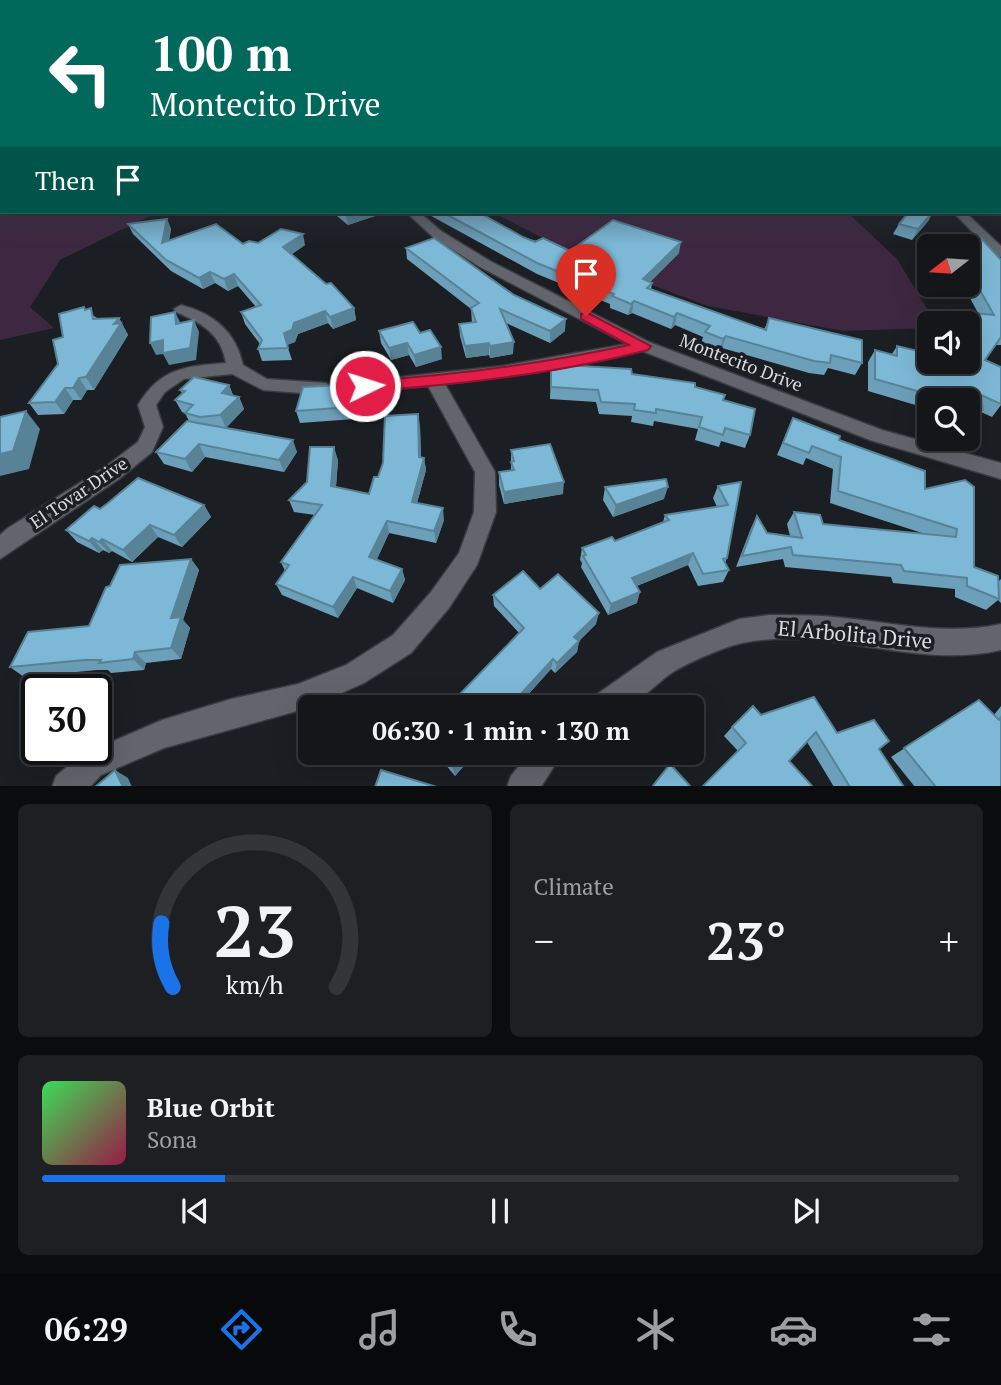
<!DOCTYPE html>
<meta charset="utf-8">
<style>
body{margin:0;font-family:"PT Serif",serif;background:#1d1f23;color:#f1f3f6;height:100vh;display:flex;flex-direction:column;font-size:26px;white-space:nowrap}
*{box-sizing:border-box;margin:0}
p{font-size:23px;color:#9d9fa2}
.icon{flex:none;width:38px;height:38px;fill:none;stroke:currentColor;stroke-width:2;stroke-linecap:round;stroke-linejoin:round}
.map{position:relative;height:786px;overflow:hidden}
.drawer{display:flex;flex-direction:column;gap:18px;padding:18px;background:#0b0c0e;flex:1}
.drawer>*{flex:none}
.guide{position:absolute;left:0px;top:0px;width:1001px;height:214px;box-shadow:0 7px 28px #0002,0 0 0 2px #333539;background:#00695c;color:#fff;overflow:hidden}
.needle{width:46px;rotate:253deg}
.tools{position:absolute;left:917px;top:234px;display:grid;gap:14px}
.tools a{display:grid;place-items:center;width:63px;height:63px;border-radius:10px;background:#14161a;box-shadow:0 7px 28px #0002,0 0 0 2px #333539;font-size:35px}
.speed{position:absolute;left:21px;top:674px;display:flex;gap:14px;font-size:35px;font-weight:700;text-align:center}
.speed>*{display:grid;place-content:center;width:91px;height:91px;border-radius:50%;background:#14161a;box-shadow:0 7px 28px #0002,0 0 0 2px #333539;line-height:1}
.speed .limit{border:4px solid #111;border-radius:10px;background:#fff;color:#111}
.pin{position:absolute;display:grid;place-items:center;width:60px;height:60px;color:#fff;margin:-72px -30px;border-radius:50% 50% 50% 0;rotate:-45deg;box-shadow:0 0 7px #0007}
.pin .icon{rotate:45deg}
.me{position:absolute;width:77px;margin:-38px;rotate:86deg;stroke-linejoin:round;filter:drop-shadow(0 0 5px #0008)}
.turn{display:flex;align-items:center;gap:24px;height:147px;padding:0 35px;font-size:32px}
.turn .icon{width:91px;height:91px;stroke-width:2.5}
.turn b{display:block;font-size:49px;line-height:60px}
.then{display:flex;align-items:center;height:66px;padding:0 35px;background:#0003;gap:14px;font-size:26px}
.big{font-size:52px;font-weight:600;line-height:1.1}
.drawer .tile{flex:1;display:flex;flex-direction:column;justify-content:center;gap:10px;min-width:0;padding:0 24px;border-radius:10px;background:#1d1f23}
.drawer .dial{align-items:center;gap:0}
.dial svg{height:182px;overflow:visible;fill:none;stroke:#333539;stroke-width:7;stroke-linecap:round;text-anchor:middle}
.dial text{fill:#f1f3f6;stroke:none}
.song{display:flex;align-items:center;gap:21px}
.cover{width:84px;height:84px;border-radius:10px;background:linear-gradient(135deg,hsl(130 70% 55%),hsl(340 70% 35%))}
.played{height:7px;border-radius:4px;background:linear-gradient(90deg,#1a73e8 20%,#333539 20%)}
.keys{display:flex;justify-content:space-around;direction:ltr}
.heat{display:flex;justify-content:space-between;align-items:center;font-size:38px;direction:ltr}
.drawer .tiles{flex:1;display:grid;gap:18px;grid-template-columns:1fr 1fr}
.tile:last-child{grid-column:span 2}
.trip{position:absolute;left:298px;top:695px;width:406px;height:70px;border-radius:10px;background:#14161a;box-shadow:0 7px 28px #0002,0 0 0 2px #333539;font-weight:600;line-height:70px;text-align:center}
.tabs{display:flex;height:112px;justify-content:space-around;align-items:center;background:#08090a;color:#9d9fa2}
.tabs .icon{width:49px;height:49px}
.tabs .active{color:#1a73e8}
.tabs b{font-size:32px;color:#f1f3f6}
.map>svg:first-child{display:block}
</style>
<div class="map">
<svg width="1001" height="787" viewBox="0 0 1001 787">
<rect width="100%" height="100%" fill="#1b1e22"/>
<!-- green -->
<g fill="#3e2841">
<path d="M0,135l2,77h156l-98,48 -30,47 24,21 -54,12z"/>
<path d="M492,212h355l50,47 39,65h-7v4l-86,3 -135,-25 -121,-45z"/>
</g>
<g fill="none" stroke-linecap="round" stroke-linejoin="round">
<!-- minor casing -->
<g stroke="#393b3f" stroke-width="3">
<g id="minor">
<path d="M406,212h13l22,19 49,30 159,81 233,88 119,33v16l-131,-39 -228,-89 -104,21 -93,12 50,88 1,40 -19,53 -28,43 -38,45 -47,30 -56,25 -144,40 -63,27 -11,12h-38l4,-11 25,-21 81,-35 69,-21 67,-15 48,-19 47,-30 38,-43 28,-39 15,-41 1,-40 -47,-86 -67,6 -9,-6 3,-4 148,-16 124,-22 -147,-77 -47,-30z"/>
<path d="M953,212h12l36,34v11l-5,-1z"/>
<path d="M181,305c32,8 55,27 62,60l24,14 59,4 9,6 -9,6 -63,-5 -31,-16 -48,5 -19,13 -9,13 7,22 -11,25 -33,27 -119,80v-24l8,-7 97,-61 33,-25 7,-15 -7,-22c22,-37 48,-39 88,-42 -5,-29 -24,-40 -50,-51l-2,-3z"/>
<path d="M769,615c18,0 36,0 54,1 59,4 119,21 178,8v26c-85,20 -173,-25 -259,-7 -18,4 -53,19 -69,29 -14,9 -32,29 -47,35 -9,3 -26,0 -37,0l4,-10 64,-45 82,-33z"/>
<path d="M530,752h33l-22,35h-34l4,-11z"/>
</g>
</g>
<!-- minor -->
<use href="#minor" fill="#62656b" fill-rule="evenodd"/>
</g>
<!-- wall -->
<g fill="#6c9fb9">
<path d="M332,212h49v2l-33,11z"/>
<path d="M424,212h54l45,25 47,14 109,2 -29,29 2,1 -1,7 113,40 5,-12 93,45 -7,12 -27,-7 -4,7 -15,-2 -87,-25 -3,3 -18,-7 2,-7 -28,-12 -4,4 -39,-16 -4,2 -18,-7v-4l-73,-30z"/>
<path d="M167,219l4,10 -2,11 74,4 15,-1 47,2 -13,9 62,54 2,12 -23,9 -5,-6 -30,11 -3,8 -8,3 5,15 -30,1 -4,-12 2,-5 -15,-20 -4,-12 15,-5 -18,-21 -10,5 -13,-8 -12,6 -32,-18 -38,-37 -5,-10z"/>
<path d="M929,220l-17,20 -19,-6 6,-10z"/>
<path d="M929,234l51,3 21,23v85h-5l-11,15 16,7v38l-9,12 -11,-5 -8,10 -5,-2v-19h-39v8l-61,-18v-29l7,-12 17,4 5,-8 21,5v8l11,3 14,3 2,-3h23v-38h-10l8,-12 12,1 -15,-28h5v-38h-39v24l-4,-1 -2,-26z"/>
<path d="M406,248l108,47 51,36 -15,12 -44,-20 7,31 -23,4 -1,-3 -23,3 -6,-22 -1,-12 13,-1 -1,-14 -64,-50z"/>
<path d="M85,310l12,8h22l9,17 -34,55h-7l-6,10h-8l-9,14 -26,1 -9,-12 29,-39 5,-27z"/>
<path d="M379,331l41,2 22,26 -26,8 -7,-12 -18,5 -10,-17z"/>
<path d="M551,370l81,4 63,13 28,13 27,35 -5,13 -24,-7 -2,6 -24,-7 3,-11 -44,-8 -1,5 -22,-4 1,-6 -33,-2 -3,-12 -46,-3z"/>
<path d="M383,383l2,12 -3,22 -82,6 -4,-12z"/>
<path d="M229,385l4,10 6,2 5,12 -18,19 71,24 -13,20 -79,-15 -13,15 -28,-8 -8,-12 33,-31 -4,-8 -3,-1 -7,-12 7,-7 -2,-3z"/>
<path d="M793,418l46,22 86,49 40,-9 9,87 24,15 3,-3v24l-3,-3 -12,10 -31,-13v-8l-62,-6 -2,-6 -106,-10 -2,-8 -47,8 15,-39 6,-12 10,17 23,3 -3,-12 7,-12 29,12 102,10 -95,-31 3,-34 -27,-11 -3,7 -26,-10z"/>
<path d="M420,426l1,31 3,1 2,12 -9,33 27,17 -8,23 -47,-10 -12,26 25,10 3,11 -12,23 -36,-15 -19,30 -56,-23 -6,-11 9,-13 -4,-9 34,-47 -21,-3 -5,-12 49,-40 -2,27 33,7 9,-17z"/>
<path d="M511,450l52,44 -59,10 -5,-19v-13l12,-2z"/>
<path d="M741,482l-14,76 -2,5 4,7 -6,12 -25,4 -10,-21 -51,21v17l-29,12 -27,-48 1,-4 -2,-3 2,-12 33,-7 48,-19 2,-7 52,-8 -4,-9 5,-12z"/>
<path d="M605,487l59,12 -51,18 -10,-17z"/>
<path d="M204,505l7,12 -29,30 -24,-10 -26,25 -20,-11 -3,2 -6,-3 -4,3 -22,-11 -11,-12 34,-21z"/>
<path d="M191,559l8,11 -16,50 7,8 -9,31 -35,4 -2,7 -33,3 -3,-3h-11l-73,7 -14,-10 79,-41 21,-40z"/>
<path d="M540,589l56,35 -17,17 -2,11 -22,21 -4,-4 -34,38h-59l-1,-10 62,-64 -25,-27 -1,-11z"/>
<path d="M979,700l15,15 7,-9v81h-86l-24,-30z"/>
<path d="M761,715l76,18 42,16 25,38h-70l-27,-45 -69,9 -14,-15 8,-9z"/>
<path d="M435,752h41l-21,24z"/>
</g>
<!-- shaded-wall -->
<g fill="#588296">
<path d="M353,212h28v2l-33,11 -2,-11z"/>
<path d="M933,212l-4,8 -17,20 6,-11z"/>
<path d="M167,219l4,10 -4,25 -5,-11z"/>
<path d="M303,234l2,11 -19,13 -3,-11z"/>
<path d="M681,242l-2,11 -38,38 2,-12z"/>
<path d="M210,272l5,11 -12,6 -4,-11z"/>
<path d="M234,274l4,12 -10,5 -4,-12z"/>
<path d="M634,301l-2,12 -4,2 3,-11z"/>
<path d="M354,308l2,12 -23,9 -3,-12z"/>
<path d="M325,311l3,12 -30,11 -3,8 -8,3 -3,-12 10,-10z"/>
<path d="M175,312l6,12h-5z"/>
<path d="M677,313l-2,12 -4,4 3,-12z"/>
<path d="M119,318l9,17 -34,55 -8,-13z"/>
<path d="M566,319l-1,12 -15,12v-12z"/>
<path d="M194,320l5,12 -3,28 -27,5 -6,-11 -7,1 -6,-12z"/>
<path d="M726,336l-4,12 -3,3 4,-12z"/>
<path d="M514,342l-1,12 -23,4v-12z"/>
<path d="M407,343l2,12 -18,5 -2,-12z"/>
<path d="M489,343v12l-23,3 -1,-12z"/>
<path d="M441,347l1,12 -26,8 -2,-12z"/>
<path d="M79,378l8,12 -6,10 -8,-12z"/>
<path d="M383,383l2,12 -3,22 -3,-12z"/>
<path d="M229,385l5,13 -12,-5z"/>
<path d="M65,388l8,12 -9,14 -9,-12z"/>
<path d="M239,397l5,12 -18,19 -6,-13z"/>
<path d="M26,411l14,18 -11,40 -29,7v-22z"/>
<path d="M418,414l2,12 1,42 3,-10 2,12 -12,44 -2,-12 7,-45z"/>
<path d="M293,440l4,12 -13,20 -5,-12z"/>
<path d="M199,444l6,13 -13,15 -7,-13z"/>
<path d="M334,447l4,13 -3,38 -4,-12z"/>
<path d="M564,482l-1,12 -59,10v-12z"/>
<path d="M668,487l-4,12 -51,18 3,-12z"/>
<path d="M204,505l7,12 -29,30 -8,-12z"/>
<path d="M443,508l1,12 -8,23 -2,-12z"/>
<path d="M387,521l2,12 -16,35 -4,-11z"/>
<path d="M150,525l8,12 -26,25 -9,-12z"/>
<path d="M92,538l11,12 -4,3 -10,-12z"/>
<path d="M102,539l10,12 -3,2 -10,-11z"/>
<path d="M693,553l-5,12 -60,24 4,-11z"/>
<path d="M191,559l8,11 -16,50 7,8 -9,31 -10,-11v-30z"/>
<path d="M402,569l3,11 -12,23 -3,-12z"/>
<path d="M353,577l4,11 -19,30 -5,-11z"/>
<path d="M640,592l-3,11 -29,12 3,-11z"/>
<path d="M599,613l-3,11 -24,24 2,-11z"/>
<path d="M579,641l-2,11 -22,21 2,-10z"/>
<path d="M135,652l11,11 -2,7 -11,-11z"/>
<path d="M553,659l-2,10 -34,38h-8z"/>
<path d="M467,752h9l-21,24 -2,-8z"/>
<path d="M115,770l13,8 4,9h-9z"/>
</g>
<!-- building -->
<g fill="#7db9d7" stroke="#588296" stroke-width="2">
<path d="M442,212h36l45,25 12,5 8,-4 27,13 43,-31 68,22 -38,37 9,4 -5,5 119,42 3,-12 93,22v23l-31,-8 -1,8 -16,-2 -88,-25 -3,3 -18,-7 5,-6 -33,-13 -3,4 -40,-16 -3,3 -19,-8 2,-2 -77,-31z"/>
<path d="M909,212h24l-15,17 -19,-5z"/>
<path d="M167,219l-5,24 54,-19 27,20 6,-3 9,2 23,-14 22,5 -20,13 43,37 5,-1 23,25 -24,9 -5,-6 -31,12 -2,7 -8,3 4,15 -30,1 4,-9 -21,-28 20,-7 -27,-31 -10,5 -14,-7 -11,6 -33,-18 -38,-36z"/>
<path d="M929,234l51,3 21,23v77l-16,23 16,7v37l-20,-9 2,15 -15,-5v-4h-16l-77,-22v-29l22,6v-10l21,5v8l11,3 14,3 2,-3h23v-30l6,-8 -8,-12 28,3 -26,-46v-22h-38z"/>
<path d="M434,238l80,57 52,24 -16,12 -50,-22 14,33 -24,4 -1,-3 -24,3 -6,-22 17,-2 -5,-14 8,-5 -73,-55z"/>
<path d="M84,307l1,3 6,-2 2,11 26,-1 -5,6 7,-1 -35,54 -7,1 -6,10h-8l-10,14 -26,1 29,-39 -5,-24 10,-3 -4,-23z"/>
<path d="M175,312l1,12 18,-4 -4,28 -27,5v-13l-13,3 1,-26z"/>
<path d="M413,322l7,11 10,-3 11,17 -27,8 -7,-12 -18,5 -10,-17z"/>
<path d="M556,366h25l50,3 1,5 63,9v4l30,8 -2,5 32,9 -5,26 -25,-7 -2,7 -24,-8 3,-10 -46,-8v4l-22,-3 1,-6 -34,-2 -3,-12 -47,-3v-17h5z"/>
<path d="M194,377l35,8 -7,8 17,4 -19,18 -20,2 -15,-4 8,-8 -18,-5 10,-9 -5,-1z"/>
<path d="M383,383l-4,22 -83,6 7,-24z"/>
<path d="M26,411l-13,40 -13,3v-37z"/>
<path d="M418,414l1,43 5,1 -12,44 31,6 -9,23 -47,-10 -18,36 33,12 -12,22 -37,-14 -20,30 -57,-23 13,-19 -8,-3 41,-57 -33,-5 18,-18 3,-35h24l-3,39 38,8 5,-17h4l5,-14 2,-47z"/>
<path d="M793,418l47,18 -1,4 86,31v18l40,-9 9,7v80l24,9 1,23 -32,-13v-8l-63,-7 -3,-6 -108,-10 -2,-8 -49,9 15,-40 10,17 35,5 -8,-26 26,3 3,9 133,13 1,-8 -119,-38 3,-34 -29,-11 -3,7 -26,-10z"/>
<path d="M187,421l106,19 -14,20 -80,-16 -14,15 -29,-7z"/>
<path d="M550,444l14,38 -60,10 -5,-20 15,-2 -3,-8 3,-1 -3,-11z"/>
<path d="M138,478l66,27 -30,30 -24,-10 -27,25 -21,-11 -3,3 -7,-4 -3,3 -23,-11 28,-24 6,3 8,-6z"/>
<path d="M666,479l2,8 -52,18 -11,-18z"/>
<path d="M741,482l-14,76 -4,1 6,11 -26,4 -10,-21 -61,25 8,14 -29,12 -28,-48 3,-1 -4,-7 30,-11 3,4 54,-21 -4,-5 63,-10 -10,-19z"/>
<path d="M191,559l-20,59 10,-1 -10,31 -36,4 -2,7 -34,4 2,-3h-16l-75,7 18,-35 61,-6 17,-39 4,-1 10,-21z"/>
<path d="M523,571l17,18 18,-15 41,39 -25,24 5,4 -22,22 -4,-4 -44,48h-51l4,-4 -5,-6 67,-69 -31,-33z"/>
<path d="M814,697l23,36 37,-13 15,21 -10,8 25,38h-54l-34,-55 -27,29 24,26h-111l44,-44 -14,-16 21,-21 8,9z"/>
<path d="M979,700l20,20 2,-3v70h-65l-32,-39z"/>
<path d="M440,752h27l-14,16z"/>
<path d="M670,764l21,23h-39z"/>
<path d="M115,770l8,17h-28z"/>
<path d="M381,770l56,17h-62z"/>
</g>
<!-- sky -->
<linearGradient id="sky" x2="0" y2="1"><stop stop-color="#0f1013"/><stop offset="0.55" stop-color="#39414f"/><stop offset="1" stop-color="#39414f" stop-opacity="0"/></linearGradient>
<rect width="1001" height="245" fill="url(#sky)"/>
<!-- route -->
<path fill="#e11d48" stroke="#92132f" stroke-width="2" d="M586,312l65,34 -3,4c-92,24 -188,35 -283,41l-8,-5 8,-5c89,-6 177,-17 264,-36l-48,-26v-5z"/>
<g text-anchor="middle" stroke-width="7" stroke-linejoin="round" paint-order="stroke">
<!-- street labels -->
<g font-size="18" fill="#dadbdf" stroke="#1b1e22">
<text transform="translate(741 363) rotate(21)" y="6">Montecito Drive</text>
<text transform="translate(79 493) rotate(-34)" y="6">El Tovar Drive</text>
</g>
<!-- near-street labels -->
<g font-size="21" fill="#dadbdf" stroke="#1b1e22">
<text transform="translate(855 635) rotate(5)" y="7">El Arbolita Drive</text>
</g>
</g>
</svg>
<div class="tools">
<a><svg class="needle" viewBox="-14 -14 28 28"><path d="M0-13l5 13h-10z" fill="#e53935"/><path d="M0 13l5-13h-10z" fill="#9d9fa2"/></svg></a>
<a><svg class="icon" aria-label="sound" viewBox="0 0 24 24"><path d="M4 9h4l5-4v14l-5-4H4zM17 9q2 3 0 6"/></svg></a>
<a><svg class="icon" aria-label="search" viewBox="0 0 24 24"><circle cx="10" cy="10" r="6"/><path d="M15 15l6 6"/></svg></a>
</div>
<div class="speed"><div class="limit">30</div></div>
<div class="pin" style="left:586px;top:316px;background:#d93025"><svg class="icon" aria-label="arrive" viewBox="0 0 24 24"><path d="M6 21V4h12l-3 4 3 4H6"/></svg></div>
<svg class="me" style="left:365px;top:386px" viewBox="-20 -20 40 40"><circle r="17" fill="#e11d48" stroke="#fff" stroke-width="3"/><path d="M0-11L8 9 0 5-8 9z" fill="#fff"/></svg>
<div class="trip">06:30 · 1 min · 130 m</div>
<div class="guide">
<div class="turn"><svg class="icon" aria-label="left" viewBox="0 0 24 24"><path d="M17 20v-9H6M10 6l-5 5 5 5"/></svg><div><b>100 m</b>Montecito Drive</div></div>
<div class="then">Then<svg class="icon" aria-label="arrive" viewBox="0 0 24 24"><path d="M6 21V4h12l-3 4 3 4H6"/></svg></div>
</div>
</div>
<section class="drawer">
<div class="tiles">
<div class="tile dial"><svg viewBox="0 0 100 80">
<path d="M14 69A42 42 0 1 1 86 69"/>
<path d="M14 69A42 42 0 0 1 9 41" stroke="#1a73e8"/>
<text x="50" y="56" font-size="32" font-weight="700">23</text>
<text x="50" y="72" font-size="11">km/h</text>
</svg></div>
<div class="tile"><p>Climate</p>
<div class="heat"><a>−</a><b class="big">23°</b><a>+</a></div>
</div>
<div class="tile">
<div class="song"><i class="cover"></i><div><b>Blue Orbit</b><p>Sona</p></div></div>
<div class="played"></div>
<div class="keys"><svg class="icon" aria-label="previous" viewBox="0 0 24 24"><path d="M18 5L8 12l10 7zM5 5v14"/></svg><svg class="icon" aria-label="pause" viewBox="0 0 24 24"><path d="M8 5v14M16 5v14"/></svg><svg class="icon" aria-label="next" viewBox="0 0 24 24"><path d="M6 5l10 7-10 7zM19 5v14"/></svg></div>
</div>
</div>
</section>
<nav class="tabs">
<b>06:29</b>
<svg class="icon active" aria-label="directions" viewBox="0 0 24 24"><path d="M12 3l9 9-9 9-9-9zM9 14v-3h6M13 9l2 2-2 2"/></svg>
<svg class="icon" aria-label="music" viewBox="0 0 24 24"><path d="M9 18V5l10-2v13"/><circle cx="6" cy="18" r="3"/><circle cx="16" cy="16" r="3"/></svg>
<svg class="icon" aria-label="phone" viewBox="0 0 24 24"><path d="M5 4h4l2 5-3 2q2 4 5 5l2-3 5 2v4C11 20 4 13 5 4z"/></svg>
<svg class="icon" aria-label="climate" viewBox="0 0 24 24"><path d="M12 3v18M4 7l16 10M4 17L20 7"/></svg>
<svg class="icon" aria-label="car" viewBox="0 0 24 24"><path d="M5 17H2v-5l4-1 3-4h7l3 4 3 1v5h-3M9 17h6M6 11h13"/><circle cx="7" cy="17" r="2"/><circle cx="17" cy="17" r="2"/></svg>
<svg class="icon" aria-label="filters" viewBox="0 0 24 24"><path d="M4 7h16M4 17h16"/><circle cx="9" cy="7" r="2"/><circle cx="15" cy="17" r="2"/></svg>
</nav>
